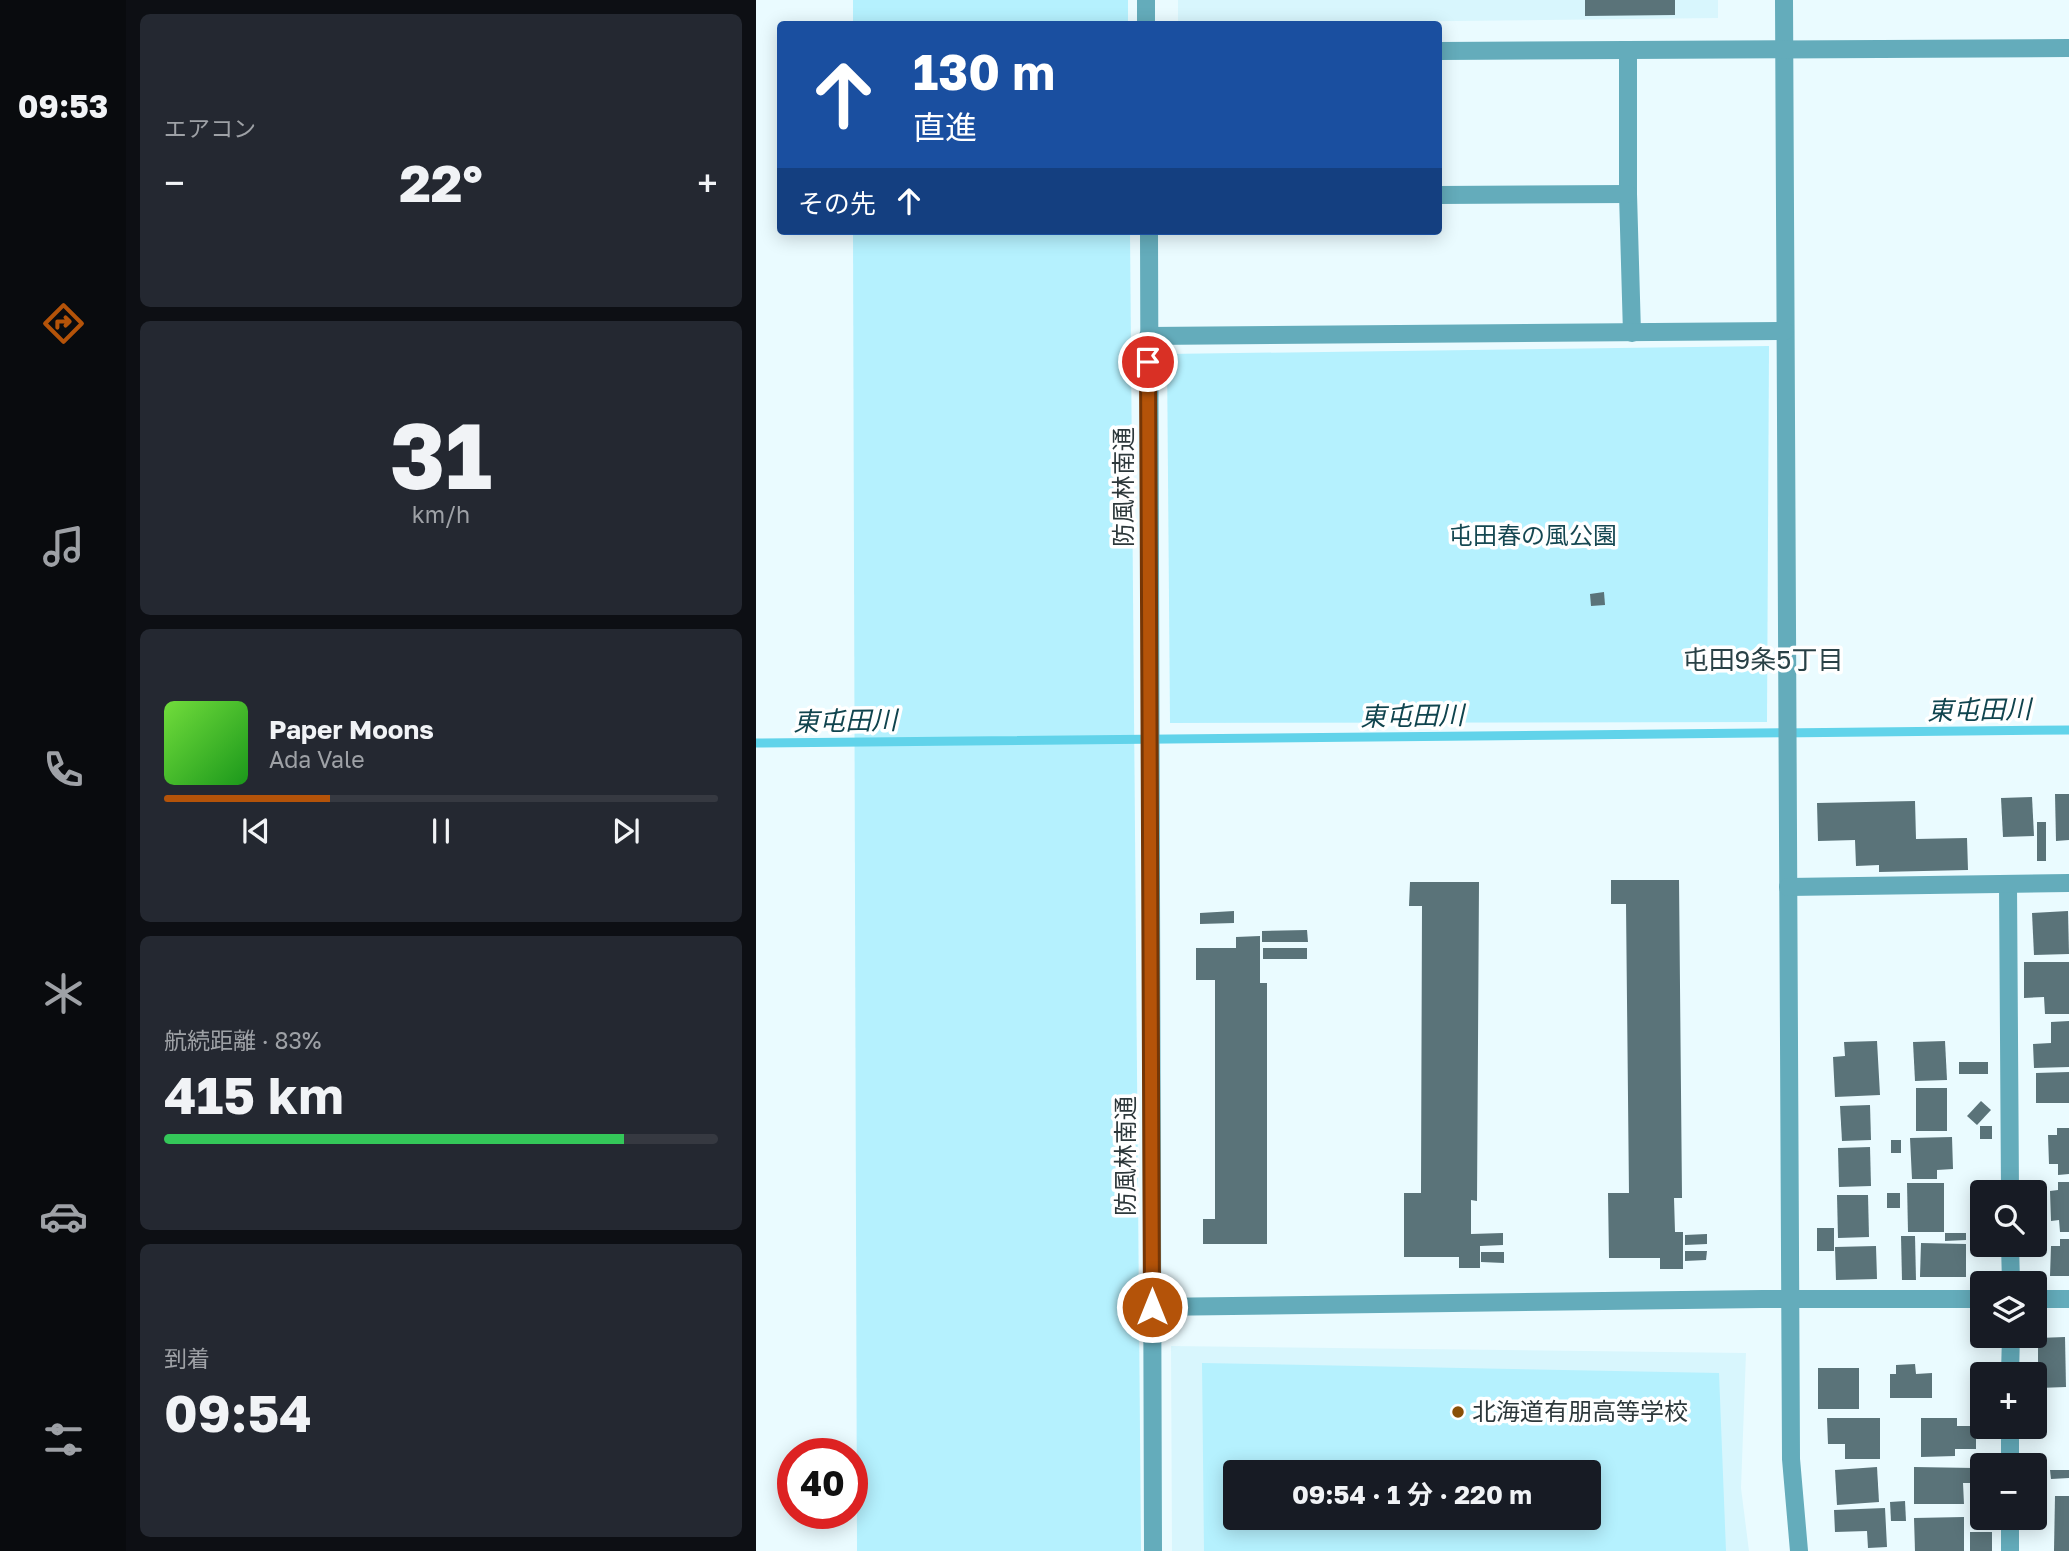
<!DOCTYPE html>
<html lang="ja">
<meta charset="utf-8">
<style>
body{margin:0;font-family:"Golos Text","Noto Sans JP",sans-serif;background:#242831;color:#f1f3f6;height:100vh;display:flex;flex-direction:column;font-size:26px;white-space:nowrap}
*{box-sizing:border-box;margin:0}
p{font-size:23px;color:#9ea1a6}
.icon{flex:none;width:38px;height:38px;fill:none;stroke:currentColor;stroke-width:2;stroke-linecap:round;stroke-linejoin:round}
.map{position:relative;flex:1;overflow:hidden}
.side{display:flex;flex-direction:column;gap:14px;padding:14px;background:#0d0f14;width:630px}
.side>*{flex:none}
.guide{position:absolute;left:21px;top:21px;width:665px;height:214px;border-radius:7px;box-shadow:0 4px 18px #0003;background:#1a4fa0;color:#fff;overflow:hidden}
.fabs{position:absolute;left:1214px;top:1180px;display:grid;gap:14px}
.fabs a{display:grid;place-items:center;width:77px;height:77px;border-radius:7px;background:#171b24;box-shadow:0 4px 18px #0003;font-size:35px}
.speed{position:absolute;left:21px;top:1438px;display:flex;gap:14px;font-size:35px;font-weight:700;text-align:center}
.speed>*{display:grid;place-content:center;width:91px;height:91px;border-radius:50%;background:#171b24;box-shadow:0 4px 18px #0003;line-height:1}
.speed .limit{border:10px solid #d22;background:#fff;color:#111}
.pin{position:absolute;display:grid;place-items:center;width:60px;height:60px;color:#fff;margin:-30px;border:4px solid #fff;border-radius:50%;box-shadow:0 2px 7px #0007}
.me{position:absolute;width:77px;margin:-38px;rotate:0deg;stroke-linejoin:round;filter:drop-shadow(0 0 5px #0008)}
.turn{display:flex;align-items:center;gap:24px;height:147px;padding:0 21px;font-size:32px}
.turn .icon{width:91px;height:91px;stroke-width:2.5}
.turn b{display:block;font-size:49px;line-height:60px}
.then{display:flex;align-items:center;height:66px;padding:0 21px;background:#0003;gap:14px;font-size:26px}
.big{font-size:52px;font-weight:700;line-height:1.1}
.side .card{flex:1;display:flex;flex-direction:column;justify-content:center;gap:10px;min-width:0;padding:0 24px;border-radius:10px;background:#242831}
.side .dial{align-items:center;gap:0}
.dial b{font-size:91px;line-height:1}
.song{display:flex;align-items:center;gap:21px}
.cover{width:84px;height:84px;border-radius:10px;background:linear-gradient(135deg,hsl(100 70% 55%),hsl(120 70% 35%))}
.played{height:7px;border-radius:4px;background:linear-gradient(90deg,#b45309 30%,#363941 30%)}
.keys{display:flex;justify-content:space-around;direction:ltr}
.heat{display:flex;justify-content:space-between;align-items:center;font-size:38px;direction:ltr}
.charge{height:10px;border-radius:5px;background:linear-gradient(90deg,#34c759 83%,#363941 0)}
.trip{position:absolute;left:467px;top:1460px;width:378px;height:70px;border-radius:7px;background:#171b24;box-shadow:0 4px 18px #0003;font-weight:700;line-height:70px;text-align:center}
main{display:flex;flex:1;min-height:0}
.tab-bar{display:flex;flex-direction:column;width:126px;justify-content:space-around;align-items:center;background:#090b0e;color:#9ea1a6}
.tab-bar .icon{width:49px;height:49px}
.tab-bar .selected{color:#b45309}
.tab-bar b{font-size:32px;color:#f1f3f6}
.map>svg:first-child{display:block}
</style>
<main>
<nav class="tab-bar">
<b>09:53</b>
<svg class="icon selected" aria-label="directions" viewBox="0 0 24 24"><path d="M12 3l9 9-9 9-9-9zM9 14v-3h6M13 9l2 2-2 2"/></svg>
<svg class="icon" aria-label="music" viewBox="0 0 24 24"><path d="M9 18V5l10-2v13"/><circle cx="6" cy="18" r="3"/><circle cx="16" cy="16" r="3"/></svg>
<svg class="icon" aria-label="phone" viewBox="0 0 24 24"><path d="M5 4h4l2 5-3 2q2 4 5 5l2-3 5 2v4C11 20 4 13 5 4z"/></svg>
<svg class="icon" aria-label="climate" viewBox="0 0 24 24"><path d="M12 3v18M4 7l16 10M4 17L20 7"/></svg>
<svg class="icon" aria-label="car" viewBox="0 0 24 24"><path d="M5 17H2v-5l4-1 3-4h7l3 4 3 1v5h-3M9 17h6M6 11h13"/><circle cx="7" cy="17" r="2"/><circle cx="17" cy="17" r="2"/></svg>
<svg class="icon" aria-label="filters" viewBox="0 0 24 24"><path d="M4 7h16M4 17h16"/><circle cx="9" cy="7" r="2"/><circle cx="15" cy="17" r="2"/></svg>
</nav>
<section class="side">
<div class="card"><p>エアコン</p>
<div class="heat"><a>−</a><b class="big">22°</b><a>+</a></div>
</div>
<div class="card dial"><b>31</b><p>km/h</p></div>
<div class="card">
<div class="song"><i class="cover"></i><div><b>Paper Moons</b><p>Ada Vale</p></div></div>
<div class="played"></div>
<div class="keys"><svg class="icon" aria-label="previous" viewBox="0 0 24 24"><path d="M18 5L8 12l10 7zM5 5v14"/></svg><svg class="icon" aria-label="pause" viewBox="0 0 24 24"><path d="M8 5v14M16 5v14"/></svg><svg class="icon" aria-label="next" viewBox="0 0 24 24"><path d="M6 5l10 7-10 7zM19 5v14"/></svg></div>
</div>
<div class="card"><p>航続距離 · 83%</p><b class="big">415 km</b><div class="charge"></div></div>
<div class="card"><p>到着</p><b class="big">09:54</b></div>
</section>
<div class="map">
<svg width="1313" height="1551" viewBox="0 0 1313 1551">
<rect width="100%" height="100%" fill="#eafbff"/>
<!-- built -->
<g fill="#d8f6fd" fill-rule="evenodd">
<path d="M422,0h540v18l-540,6z"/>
<path d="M415,1346l575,7 -5,135 8,63h-577zM480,1472h353v45h-353z"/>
</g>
<!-- green -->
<g fill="#b5f1fe" fill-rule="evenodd">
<rect x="97" y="0" width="275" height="24"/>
<path d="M97,231h277l11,1320h-284z"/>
<path d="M1013,346l-2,376 -597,1 -3,-369z"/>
<path d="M446,1363l517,10 7,178h-522zM480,1472h353v45h-353z"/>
</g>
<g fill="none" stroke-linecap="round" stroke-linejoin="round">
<!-- stream -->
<path stroke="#61d3ea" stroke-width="9" d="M0,743l1313,-13"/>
</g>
<!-- building -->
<g fill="#5a7379">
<path d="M829,0h90v15l-90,1z"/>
<path d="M848,592l1,13 -14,1 -1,-12z"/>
<path d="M1299,794h14v46l-13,1z"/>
<path d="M1276,797l2,39 -31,1 -2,-39z"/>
<path d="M1159,801l1,38 51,-1 1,32 -89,2v-7l-23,1 -1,-26 -37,1 -1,-38z"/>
<rect x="1281" y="822" width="9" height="39"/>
<path d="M855,880h68l3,318h-8l1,34h8v37h-23v-11h-51l-1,-65h21l-3,-289h-15z"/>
<path d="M654,882h69l-2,319 -6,-1v34l32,-1v12l-23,1v22h-21v-11h-55v-64h17l1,-287h-13z"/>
<path d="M478,911v12l-34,1v-11z"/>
<path d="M1312,911l1,43 -35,1 -2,-42z"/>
<path d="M551,930l1,12h-46v-11z"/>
<path d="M504,936v47h7v261h-64v-25h12v-239h-19v-32h40v-11z"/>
<rect x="507" y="948" width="44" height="11"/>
<path d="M1268,962h45v52h-24l-1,-17 -20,1z"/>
<path d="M1313,1021v46l-35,1 -1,-24 18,-1v-21z"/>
<path d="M1121,1041l3,54 -45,2 -2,-40 12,-1 -1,-14z"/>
<path d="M1189,1041l2,39 -32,1 -2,-39z"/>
<rect x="1203" y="1062" width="29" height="12"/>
<path d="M1313,1072v31h-33v-30z"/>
<rect x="1160" y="1088" width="31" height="43"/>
<path d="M1225,1101l10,9 -14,15 -10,-9z"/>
<path d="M1114,1105l1,35 -29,1 -2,-35z"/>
<rect x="1224" y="1126" width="12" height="13"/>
<path d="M1301,1128h12v46l-11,1v-11h-9l-1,-29h9z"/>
<path d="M1196,1137l1,32 -16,1v9h-25l-2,-41z"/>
<rect x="1135" y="1140" width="10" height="13"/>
<path d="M1114,1147l1,39 -32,1 -1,-39z"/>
<path d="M1302,1182h11v50h-9l-1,-12 -8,1 -1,-30 8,-1z"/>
<path d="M1151,1183h37v49h-36z"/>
<rect x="1131" y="1193" width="13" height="15"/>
<path d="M1081,1195h31l1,42 -31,1z"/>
<rect x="1061" y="1228" width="17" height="23"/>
<path d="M1189,1233h21v7l-21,1z"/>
<path d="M951,1234v10l-22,1v-10z"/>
<path d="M1145,1236h14l1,44h-14z"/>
<path d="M1304,1239h9v37h-19l1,-30h9z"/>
<path d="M1165,1243l45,1v33h-46z"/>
<path d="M1120,1246l1,33 -41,1 -1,-33z"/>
<path d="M929,1251h22l-1,9 -21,1z"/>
<path d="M725,1252h23v11l-23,-1z"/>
<path d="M1309,1337l1,50 -28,1v-50z"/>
<path d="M1159,1364l1,10 16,-1v25h-42v-24h6v-9z"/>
<rect x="1062" y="1368" width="41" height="41"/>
<path d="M1071,1418h53v41h-35v-15h-17z"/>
<path d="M1165,1418h36v8h19v23h-21v7l-34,1z"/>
<path d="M1121,1467l2,35 -42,3 -2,-35z"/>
<path d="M1158,1467l60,1v15h-11l1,21h-50z"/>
<path d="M1294,1470h19v8l-18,1z"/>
<path d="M1299,1496h14v55h-15z"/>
<path d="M1149,1501l1,20h-15l-1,-19z"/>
<path d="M1129,1508l2,39 -19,1 -1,-17 -32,1 -1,-22z"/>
<path d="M1208,1517v34h-49l-1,-33z"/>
<rect x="1214" y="1532" width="22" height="19"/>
</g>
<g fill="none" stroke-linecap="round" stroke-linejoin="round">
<!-- minor -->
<g stroke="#64acbb" stroke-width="18">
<path d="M1028,0l7,1459 8,92"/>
<path d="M872,50v144l4,139"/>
<path d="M682,51l631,-3"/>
<path d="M682,195l190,-1"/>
<path d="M392,336l637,-5"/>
<path d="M1252,884l2,308"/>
<path d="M1032,887l281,-4"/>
<path d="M1254,1244l1,39"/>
<path d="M1279,1299h34"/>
<path d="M396,1307l610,-8h221"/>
<path d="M1254,1374l1,-39"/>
<path d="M1254,1465v-39"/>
<path d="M1254,1551v-34"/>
</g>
<!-- tertiary -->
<g stroke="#64acbb" stroke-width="18">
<path d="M390,0v24"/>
<path d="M393,231l4,1320"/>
</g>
</g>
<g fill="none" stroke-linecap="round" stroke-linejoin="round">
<!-- route casing -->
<g stroke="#753606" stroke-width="18">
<path id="route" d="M392,362l4,945"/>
</g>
<!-- route -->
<use href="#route" stroke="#b45309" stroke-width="12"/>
</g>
<!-- markers -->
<circle fill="#894f07" stroke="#fff" stroke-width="2.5" cx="702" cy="1412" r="7"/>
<g text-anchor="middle" stroke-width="7" stroke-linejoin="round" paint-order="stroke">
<!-- street labels -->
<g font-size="24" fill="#2d383b" stroke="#fff">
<text transform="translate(368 487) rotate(-90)" y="8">防風林南通</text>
<text transform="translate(370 1156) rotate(-90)" y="8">防風林南通</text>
</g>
<!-- park labels -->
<g font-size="24" fill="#164852" stroke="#fff">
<text x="777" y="544">屯田春の風公園</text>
</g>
<!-- poi labels -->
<g font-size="24" fill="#2d383b" stroke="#fff" text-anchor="start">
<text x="716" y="1420">北海道有朋高等学校</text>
</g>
<!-- neighbourhood labels -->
<g font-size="26" fill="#294146" stroke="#fff">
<text x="1007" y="669">屯田9条5丁目</text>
</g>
<!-- water labels -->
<g font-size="26" font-style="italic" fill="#10444e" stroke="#fff">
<text transform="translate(1223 710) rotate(-1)" y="9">東屯田川</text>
<text transform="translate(656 716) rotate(-1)" y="9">東屯田川</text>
<text transform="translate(89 721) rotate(-1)" y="9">東屯田川</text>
</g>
</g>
</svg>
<div class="fabs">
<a><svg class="icon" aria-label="search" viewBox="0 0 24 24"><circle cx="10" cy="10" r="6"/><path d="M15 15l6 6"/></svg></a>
<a><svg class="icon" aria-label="layers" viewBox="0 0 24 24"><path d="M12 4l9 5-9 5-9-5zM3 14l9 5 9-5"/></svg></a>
<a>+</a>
<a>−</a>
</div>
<div class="speed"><div class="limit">40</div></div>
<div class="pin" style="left:392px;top:362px;background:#d93025"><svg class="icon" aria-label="arrive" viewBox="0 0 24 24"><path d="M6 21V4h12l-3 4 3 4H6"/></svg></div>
<svg class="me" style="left:396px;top:1307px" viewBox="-20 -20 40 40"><circle r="17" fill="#b45309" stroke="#fff" stroke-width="3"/><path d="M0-11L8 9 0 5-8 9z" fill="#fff"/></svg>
<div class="trip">09:54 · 1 分 · 220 m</div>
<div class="guide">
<div class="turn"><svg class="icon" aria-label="ahead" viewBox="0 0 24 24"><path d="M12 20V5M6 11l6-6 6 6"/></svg><div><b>130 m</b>直進</div></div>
<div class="then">その先<svg class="icon" aria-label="ahead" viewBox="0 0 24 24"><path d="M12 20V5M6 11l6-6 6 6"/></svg></div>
</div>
</div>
</main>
